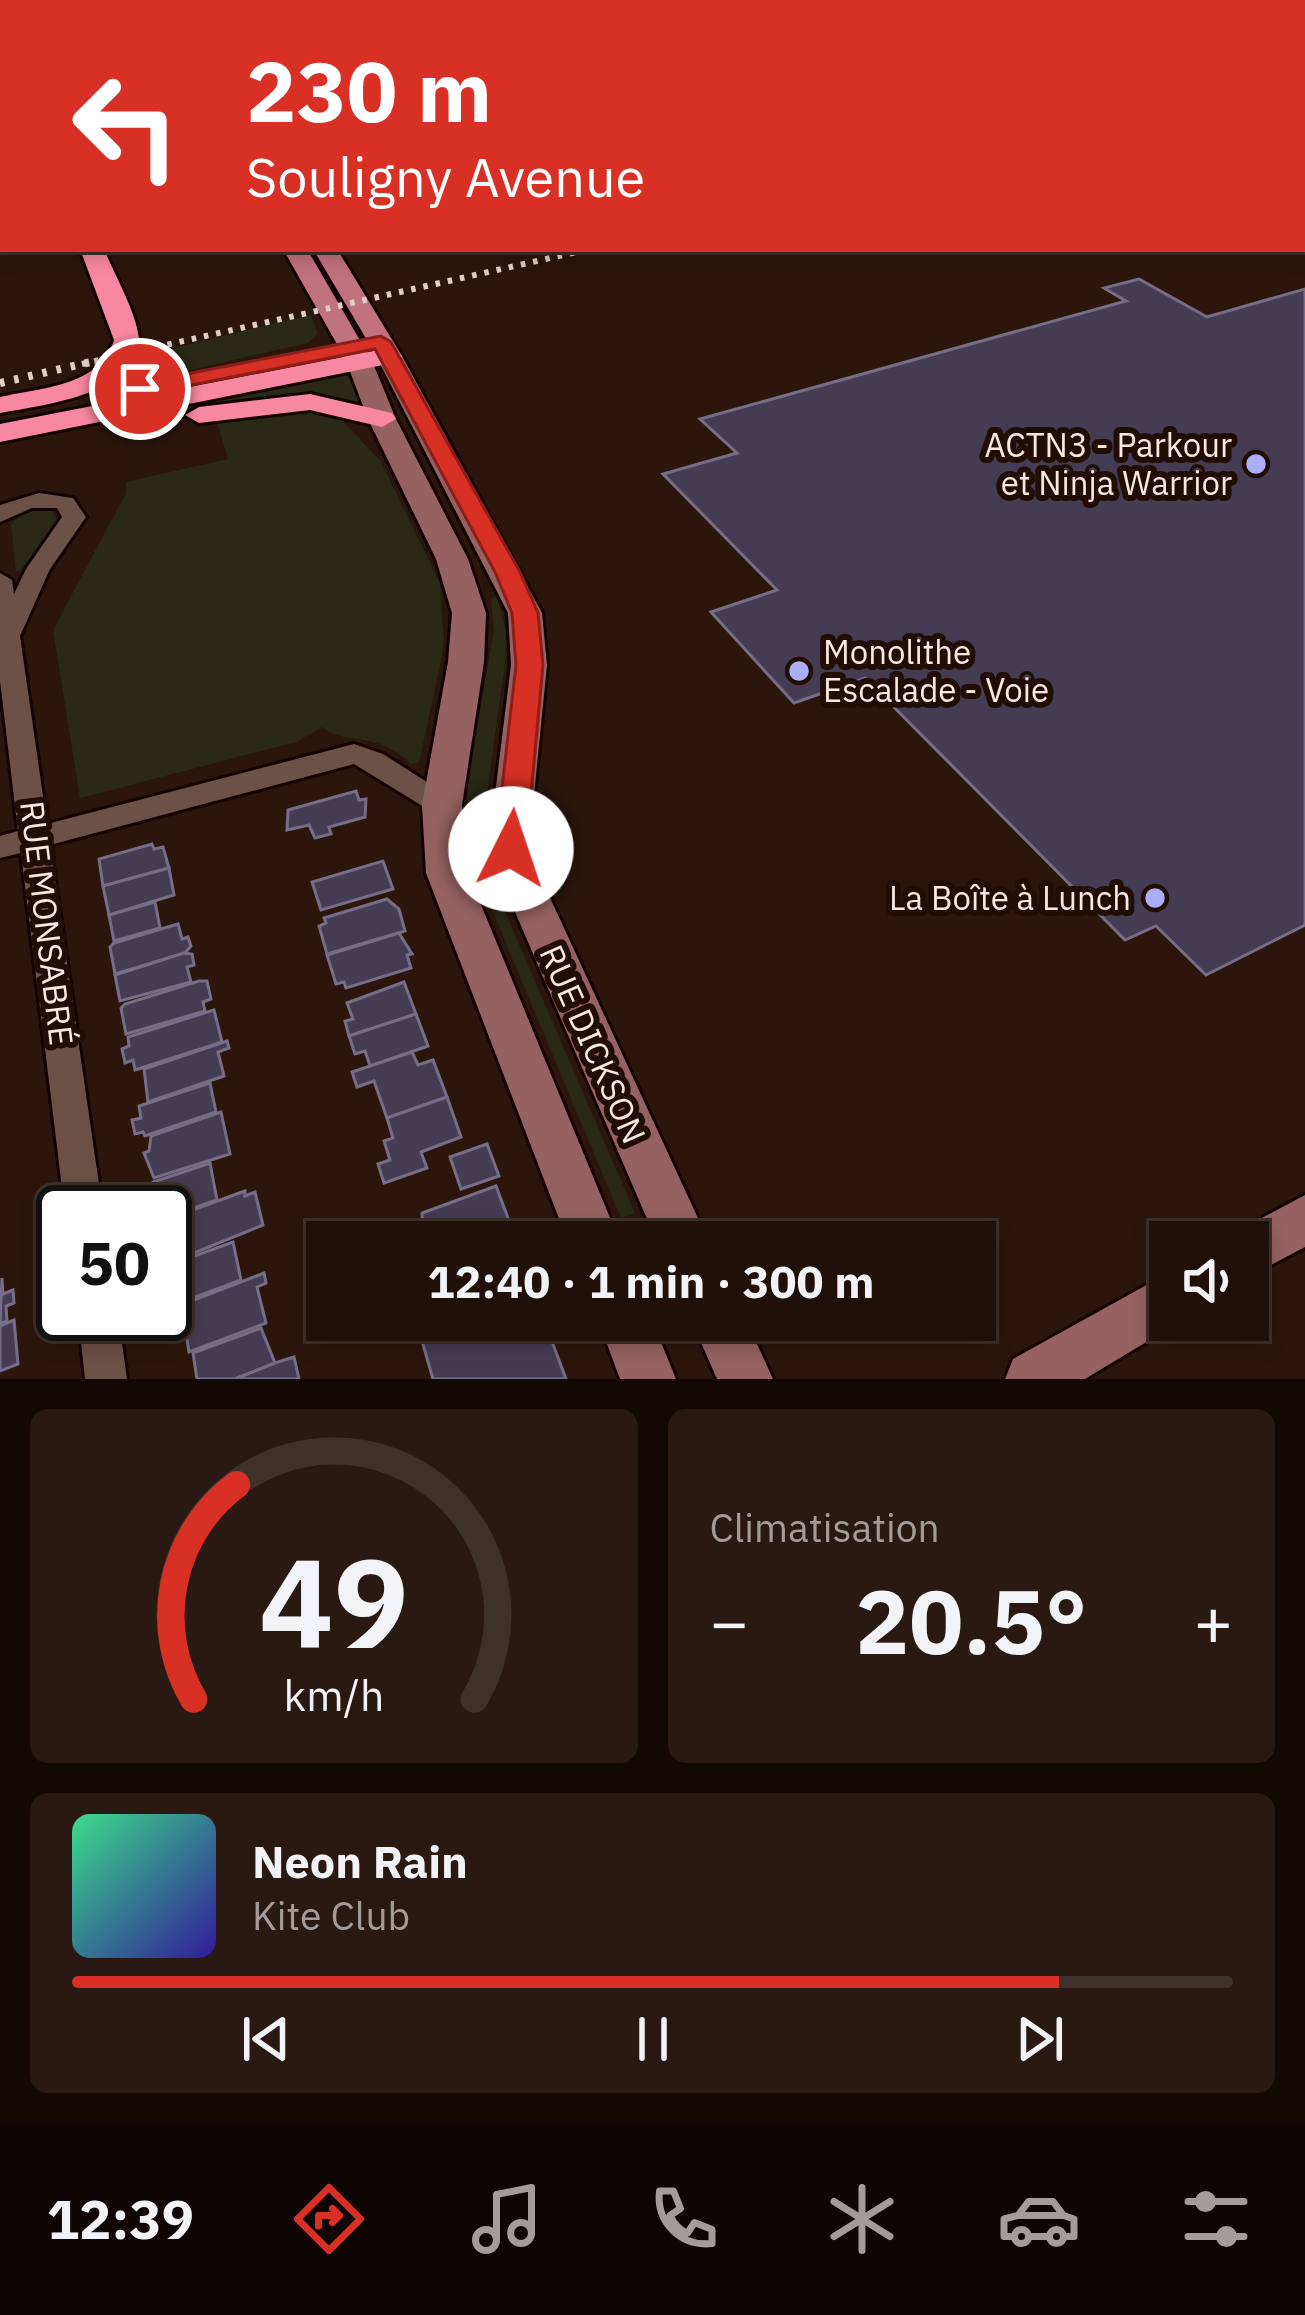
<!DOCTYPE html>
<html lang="fr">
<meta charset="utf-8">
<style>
body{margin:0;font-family:"IBM Plex Sans",sans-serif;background:#291912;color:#f1f3f6;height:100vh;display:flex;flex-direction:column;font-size:45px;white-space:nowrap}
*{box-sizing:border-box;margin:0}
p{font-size:39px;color:#a29d9c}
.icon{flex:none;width:66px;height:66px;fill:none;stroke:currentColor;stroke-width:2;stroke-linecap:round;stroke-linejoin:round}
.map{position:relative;height:1379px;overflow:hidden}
.drawer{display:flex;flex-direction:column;gap:30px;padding:30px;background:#120905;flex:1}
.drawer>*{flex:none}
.top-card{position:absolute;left:0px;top:0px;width:1305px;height:252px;box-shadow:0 6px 18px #0003,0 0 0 3px #3e302a;background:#d93025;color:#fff;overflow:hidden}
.controls{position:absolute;left:1149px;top:1221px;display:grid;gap:24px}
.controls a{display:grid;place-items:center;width:120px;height:120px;border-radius:0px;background:#211009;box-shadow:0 6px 18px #0003,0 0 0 3px #3e302a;font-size:60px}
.speed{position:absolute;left:36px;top:1185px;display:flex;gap:24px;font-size:60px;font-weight:700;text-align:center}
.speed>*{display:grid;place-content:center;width:156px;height:156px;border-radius:50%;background:#211009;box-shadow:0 6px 18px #0003,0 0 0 3px #3e302a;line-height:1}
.speed .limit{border:6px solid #111;border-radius:18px;background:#fff;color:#111}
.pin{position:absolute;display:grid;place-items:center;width:102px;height:102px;color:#fff;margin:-51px;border:6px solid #fff;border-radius:50%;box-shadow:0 3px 12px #0007}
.me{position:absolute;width:132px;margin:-66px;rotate:4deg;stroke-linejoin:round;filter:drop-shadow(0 0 9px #0008)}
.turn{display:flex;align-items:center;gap:42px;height:252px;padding:0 48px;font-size:54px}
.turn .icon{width:156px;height:156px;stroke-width:2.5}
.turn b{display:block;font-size:84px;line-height:102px}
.big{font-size:90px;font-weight:700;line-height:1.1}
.drawer .card{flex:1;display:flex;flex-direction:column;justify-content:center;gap:18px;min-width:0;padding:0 42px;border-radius:18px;background:#291912}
.drawer .dial{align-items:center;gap:0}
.dial svg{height:312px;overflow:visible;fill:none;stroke:#3e302a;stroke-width:7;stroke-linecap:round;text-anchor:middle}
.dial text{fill:#f1f3f6;stroke:none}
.song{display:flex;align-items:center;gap:36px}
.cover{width:144px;height:144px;border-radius:18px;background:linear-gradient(135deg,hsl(150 70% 55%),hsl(250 70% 35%))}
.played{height:12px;border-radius:6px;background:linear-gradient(90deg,#d93025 85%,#3e302a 85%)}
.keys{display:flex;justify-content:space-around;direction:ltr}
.heat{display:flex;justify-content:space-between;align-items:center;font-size:66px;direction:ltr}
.drawer .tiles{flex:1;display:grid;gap:30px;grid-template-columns:1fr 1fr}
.card:last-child{grid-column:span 2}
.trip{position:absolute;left:306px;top:1221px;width:690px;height:120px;border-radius:0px;background:#211009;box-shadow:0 6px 18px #0003,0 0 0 3px #3e302a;font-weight:700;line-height:120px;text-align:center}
.dock{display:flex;height:192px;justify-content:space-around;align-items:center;background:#0d0604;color:#a29d9c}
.dock .icon{width:84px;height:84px}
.dock .selected{color:#d93025}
.dock b{font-size:54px;color:#f1f3f6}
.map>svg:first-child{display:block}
</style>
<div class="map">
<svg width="1305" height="1379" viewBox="0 0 1305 1379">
<rect width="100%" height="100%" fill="#2c160c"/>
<!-- green -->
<g fill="#292915">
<path d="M311,315l7,19 -10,9 -197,45 -7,-4 48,-31z"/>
<path d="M343,374l8,4 12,25 -52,-7 -174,20 -1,-5z"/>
<path d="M308,408l34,12 39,42 59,121 4,63 -25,117 -8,1c-37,-35 -61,-17 -89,-37l-26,15 -216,56 -27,-168 73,-137v-11l102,-23 -12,-41z"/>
<path d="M50,508l8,12 -34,50 -8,1 -5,-46 11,-12z"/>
<path d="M497,597l9,34v25l-24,173 5,41 148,343 -14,5 -152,-363 -2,-72 27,-152 -3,-33z"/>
</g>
<!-- building -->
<g fill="#443c53" stroke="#766e88" stroke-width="3">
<path d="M312,0h185l2,2 -185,1z"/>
<path d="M1139,279l68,38 98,-28v636l-99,50 -50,-49 -31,14 -260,-262 -71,25 -83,-91 66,-22 -114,-116 74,-21 -37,-34 426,-118 -22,-13z"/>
<path d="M356,791l3,9 7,-1 -1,18 -36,10 2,7 -16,4 -6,-13 -22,5 1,-20z"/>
<path d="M152,844l2,5 9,-2 6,21 -66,18 -4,-27z"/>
<path d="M383,861l10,28 -72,21 -9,-28z"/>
<path d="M169,868l5,27 -65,20 -6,-29z"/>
<path d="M387,899l12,10 6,22 -78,23 -8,-28 7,-3 -2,-5z"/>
<path d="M155,902l5,26 -46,13 -5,-26z"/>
<path d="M178,924l4,15 6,-2 3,9 -6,7 -70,21 -5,-27 4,-4z"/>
<path d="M399,933l13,21 -5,1 4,13 -65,20 -2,-6 -8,2 -9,-29z"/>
<path d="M184,953l8,1 2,11 -7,2 4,15 -71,19 -5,-26z"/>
<path d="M199,981h8l4,18 -8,3 2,9 -79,23 -5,-26 4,-4z"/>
<path d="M404,982l12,32 -67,22 -4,-15 8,-2 -6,-16z"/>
<path d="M214,1010l8,32 -87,28 -2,-10 -8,3 -3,-14 7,-3 -1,-9z"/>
<path d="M416,1014l12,32 -58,20 -5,-15 -10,3 -6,-18z"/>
<path d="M227,1041l2,7 -11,4 6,24 -76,26 -4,-33z"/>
<path d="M412,1052l6,13 15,-5 14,37 -60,21 -13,-37 -17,6 -5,-15z"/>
<path d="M210,1083l6,29 -71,24 -2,-4 -8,2 -3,-14 9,-2 -2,-12z"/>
<path d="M447,1097l14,40 -40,15 6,16 -43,15 -6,-19 12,-4 -6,-19 9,-3 -6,-20z"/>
<path d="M221,1112l9,42 -76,24 -10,-25 5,-2 2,-15z"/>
<path d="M487,1144l12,32 -38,13 -11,-32z"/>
<path d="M210,1163l7,37 -52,18v-6h-7l-5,-30z"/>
<path d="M496,1186l15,40 -42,16 -46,-1 -1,-28z"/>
<path d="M245,1191v5l10,-4 8,33 -96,39 -2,-44z"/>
<path d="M511,1226l4,12 9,-3 3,7h-58z"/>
<path d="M233,1242l8,38 -59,22 -7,-39z"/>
<path d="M264,1273l2,10 -9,4 9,36 -77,29 -8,-47z"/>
<path d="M2,1278l1,16 10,-4 1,13 -8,3 1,15 -7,3z"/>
<path d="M14,1320l4,44 -18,7v-45z"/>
<path d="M474,1320h70l22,59h-133l-11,-38z"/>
<path d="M261,1328l14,35 -40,16h-38l-4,-26z"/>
<path d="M294,1357l5,22h-64l40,-16z"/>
</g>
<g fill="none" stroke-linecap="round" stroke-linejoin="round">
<!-- street casing -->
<g stroke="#130200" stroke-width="6">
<g id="street">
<rect x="0" y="76" width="3" height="8"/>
<path d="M39,493l34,5 13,19 -36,52 -30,67 27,188 307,-80 29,10 69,44 5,7 -5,7h-20l-78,-48 -304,81 53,367h-38l-44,-359 -21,5v-22l18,-5 -18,-150v-108l12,7 2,14 12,-25 36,-52 -5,-9h-25l-32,14v-17z"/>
<path d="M78,1314h40l9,65h-42z"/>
</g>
</g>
<!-- secondary casing -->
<g stroke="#130200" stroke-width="6">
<g id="secondary">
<path d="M389,348l13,8 140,257 5,52 -17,170 4,28 175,379h-52l-163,-379 -4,-28 21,-170 -3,-52 -132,-257z"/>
<path d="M359,353l13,8 24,58 72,140 18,54 -2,49 -22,143 6,68 152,369h-52l-142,-369 -4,-68 26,-143 4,-49 -16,-54 -68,-140 -22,-58z"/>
<path d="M1305,1195v52l-57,30v-35h-22l4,-7z"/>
<path d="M1170,1272v48h13l-98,59h-80l8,-20z"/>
<path d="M598,1320h54l24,59h-56z"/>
<path d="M691,1320h55l27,59h-56z"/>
</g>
</g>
<!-- primary casing -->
<g stroke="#130200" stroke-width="6">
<g id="primary">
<path d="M87,0h16l1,3h-16z"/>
<path d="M120,0h16l2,3h-16z"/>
<path d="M283,249h24l65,112 -4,6h-18z"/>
<path d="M313,249h24l65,107 -4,6h-18z"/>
</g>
</g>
<!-- highway casing -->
<g stroke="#130200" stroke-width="6">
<g id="highway">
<path d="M80,249h24c11,27 31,60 35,89 9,55 -103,68 -139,75v-16c40,-9 101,-11 114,-57z"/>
<path d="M389,348l13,8 -4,6 -398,80v-18z"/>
<path d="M310,394l82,19 4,6 -14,8 -72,-17 -111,13 -14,-8 14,-8z"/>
</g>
</g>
<!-- street -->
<use href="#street" fill="#6b5146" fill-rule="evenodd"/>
<!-- secondary -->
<use href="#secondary" fill="#956261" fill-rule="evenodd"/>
<!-- primary -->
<use href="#primary" fill="#c0727d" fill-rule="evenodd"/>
<!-- highway -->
<use href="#highway" fill="#f888a1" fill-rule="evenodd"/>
<!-- rail-far1 -->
<path stroke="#e0cfc8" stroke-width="6" stroke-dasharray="4.5 8" stroke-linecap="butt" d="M82,364l508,-115"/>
<!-- rail -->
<path stroke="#e0cfc8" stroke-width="8" stroke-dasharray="4.5 10" stroke-linecap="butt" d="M0,383l95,-22"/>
</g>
<!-- route -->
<path fill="#d93025" stroke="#8d1f18" stroke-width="3" d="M381,336l10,6 129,230 18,41 5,52 -17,184 -5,8h-21l-5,-8 21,-184 -4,-52 -17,-41 -120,-223 -235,46 -10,-6 10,-6z"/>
<!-- markers -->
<g fill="#abaffb" stroke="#220d05" stroke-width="4.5">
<circle cx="1256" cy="464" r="12"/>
<circle cx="799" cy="671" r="12"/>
<circle cx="1155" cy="898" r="12"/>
</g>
<g text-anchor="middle" stroke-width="12" stroke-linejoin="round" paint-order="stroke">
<!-- poi labels -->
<g font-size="33" fill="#f8e8e1" stroke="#220d05" text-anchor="end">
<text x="1232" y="457">ACTN3 - Parkour<tspan x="1232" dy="38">et Ninja Warrior</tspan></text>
<text x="823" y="664" text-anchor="start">Monolithe<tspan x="823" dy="38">Escalade - Voie</tspan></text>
<text x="1131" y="910">La Boîte à Lunch</text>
</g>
<!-- street labels -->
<g font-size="33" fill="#f8e8e1" stroke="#220d05">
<text transform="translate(47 923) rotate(83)" y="12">RUE MONSABRÉ</text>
<text transform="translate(593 1044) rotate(66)" y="12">RUE DICKSON</text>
</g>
</g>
</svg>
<div class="controls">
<a><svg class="icon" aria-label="sound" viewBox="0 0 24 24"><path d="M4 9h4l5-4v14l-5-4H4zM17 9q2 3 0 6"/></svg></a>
</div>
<div class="speed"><div class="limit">50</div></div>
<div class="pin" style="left:140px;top:389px;background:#d93025"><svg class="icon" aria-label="arrive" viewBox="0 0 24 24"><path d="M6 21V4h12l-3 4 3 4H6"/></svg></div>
<svg class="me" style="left:511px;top:849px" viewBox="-20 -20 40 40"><circle r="19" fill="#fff"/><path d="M0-13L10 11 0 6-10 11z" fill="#d93025"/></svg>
<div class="trip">12:40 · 1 min · 300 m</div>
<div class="top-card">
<div class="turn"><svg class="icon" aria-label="left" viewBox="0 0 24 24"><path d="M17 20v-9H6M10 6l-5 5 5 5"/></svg><div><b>230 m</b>Souligny Avenue</div></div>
</div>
</div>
<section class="drawer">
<div class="tiles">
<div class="card dial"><svg viewBox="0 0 100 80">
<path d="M14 69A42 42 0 1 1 86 69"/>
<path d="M14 69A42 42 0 0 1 25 14" stroke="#d93025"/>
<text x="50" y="56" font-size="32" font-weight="700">49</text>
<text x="50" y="72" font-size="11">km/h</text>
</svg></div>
<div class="card"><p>Climatisation</p>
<div class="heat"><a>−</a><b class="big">20.5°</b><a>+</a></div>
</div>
<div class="card">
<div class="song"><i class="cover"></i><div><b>Neon Rain</b><p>Kite Club</p></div></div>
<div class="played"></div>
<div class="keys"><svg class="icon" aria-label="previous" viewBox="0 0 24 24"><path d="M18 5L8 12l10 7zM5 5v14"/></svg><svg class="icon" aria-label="pause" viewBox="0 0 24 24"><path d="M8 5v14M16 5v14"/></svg><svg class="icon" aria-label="next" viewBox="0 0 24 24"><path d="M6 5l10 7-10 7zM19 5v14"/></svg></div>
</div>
</div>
</section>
<nav class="dock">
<b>12:39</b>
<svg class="icon selected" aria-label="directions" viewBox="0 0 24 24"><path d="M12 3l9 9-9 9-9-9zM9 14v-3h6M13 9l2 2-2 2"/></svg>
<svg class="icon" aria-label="music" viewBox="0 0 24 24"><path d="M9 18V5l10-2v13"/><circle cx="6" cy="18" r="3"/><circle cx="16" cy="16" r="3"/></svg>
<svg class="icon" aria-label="phone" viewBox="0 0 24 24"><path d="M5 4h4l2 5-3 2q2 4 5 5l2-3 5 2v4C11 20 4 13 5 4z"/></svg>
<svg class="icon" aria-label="climate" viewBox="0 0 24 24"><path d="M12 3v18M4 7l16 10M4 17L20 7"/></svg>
<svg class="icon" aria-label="car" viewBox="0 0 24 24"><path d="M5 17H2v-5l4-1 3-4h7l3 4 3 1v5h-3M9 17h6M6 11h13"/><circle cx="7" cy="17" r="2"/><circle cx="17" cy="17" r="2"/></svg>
<svg class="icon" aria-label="filters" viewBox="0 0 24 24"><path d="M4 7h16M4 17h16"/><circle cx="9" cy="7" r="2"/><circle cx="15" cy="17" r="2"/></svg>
</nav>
